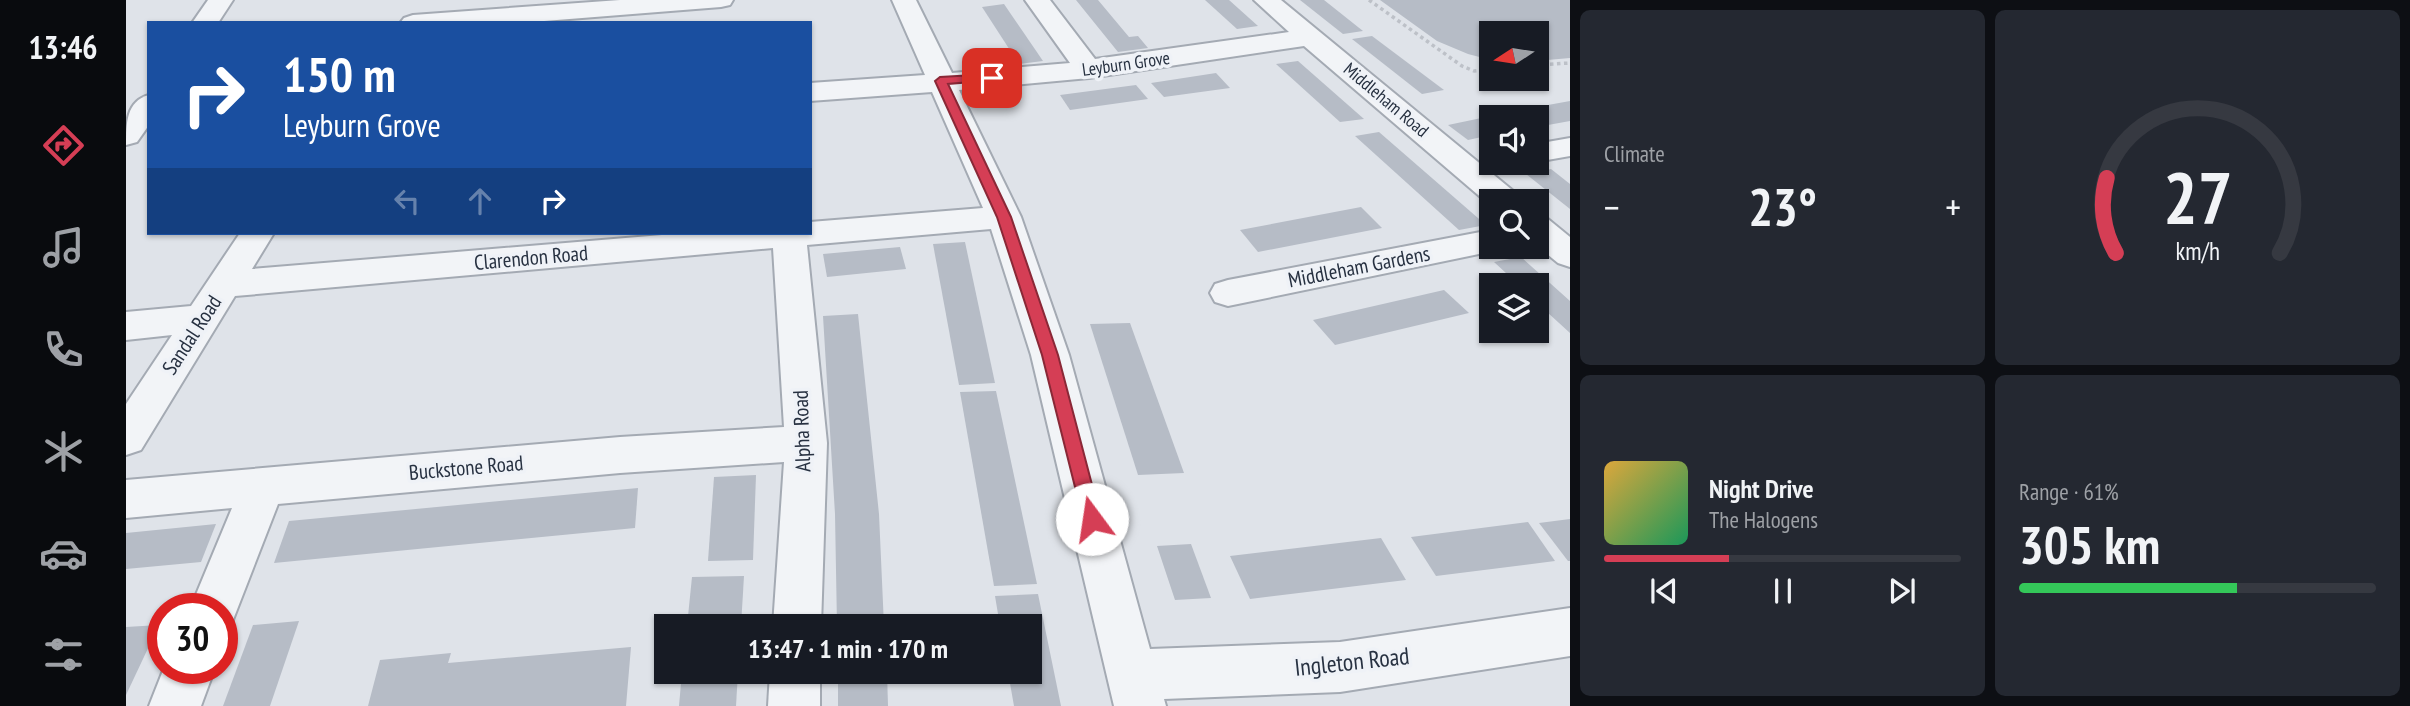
<!DOCTYPE html>
<meta charset="utf-8">
<style>
body{margin:0;font-family:"PT Sans Narrow",sans-serif;background:#242831;color:#f1f3f6;height:100vh;display:flex;flex-direction:column;font-size:26px;white-space:nowrap}
*{box-sizing:border-box;margin:0}
p{font-size:23px;color:#9ea1a6}
.icon{flex:none;width:38px;height:38px;fill:none;stroke:currentColor;stroke-width:2;stroke-linecap:round;stroke-linejoin:round}
.map{position:relative;flex:1;overflow:hidden}
.drawer{display:flex;flex-direction:column;gap:10px;padding:10px;background:#0d0f14;width:840px}
.drawer>*{flex:none}
.banner{position:absolute;left:21px;top:21px;width:665px;height:214px;border-radius:0px;box-shadow:0 2px 5px #0004;background:#1a4fa0;color:#fff;overflow:hidden}
.needle{width:46px;rotate:258deg}
.controls{position:absolute;left:1353px;top:21px;display:grid;gap:14px}
.controls a{display:grid;place-items:center;width:70px;height:70px;border-radius:0px;background:#171b24;box-shadow:0 2px 5px #0004;font-size:35px}
.speed{position:absolute;left:21px;top:593px;display:flex;gap:14px;font-size:35px;font-weight:700;text-align:center}
.speed>*{display:grid;place-content:center;width:91px;height:91px;border-radius:50%;background:#171b24;box-shadow:0 2px 5px #0004;line-height:1}
.speed .limit{border:10px solid #d22;background:#fff;color:#111}
.pin{position:absolute;display:grid;place-items:center;width:60px;height:60px;color:#fff;margin:-30px;border-radius:14px;box-shadow:0 4px 10px #0006}
.me{position:absolute;width:77px;margin:-38px;rotate:346deg;stroke-linejoin:round;filter:drop-shadow(0 0 5px #0008)}
.turn{display:flex;align-items:center;gap:24px;height:147px;padding:0 21px;font-size:32px}
.turn .icon{width:91px;height:91px;stroke-width:2.5}
.turn b{display:block;font-size:49px;line-height:60px}
.lanes{display:flex;align-items:center;height:66px;padding:0 21px;background:#0003;justify-content:center;gap:35px;direction:ltr}
.lanes .off{opacity:.35}
.big{font-size:52px;font-weight:700;line-height:1.1}
.drawer .widget{flex:1;display:flex;flex-direction:column;justify-content:center;gap:10px;min-width:0;padding:0 24px;border-radius:10px;background:#242831}
.drawer .dial{align-items:center;gap:0}
.dial svg{height:182px;overflow:visible;fill:none;stroke:#363941;stroke-width:7;stroke-linecap:round;text-anchor:middle}
.dial text{fill:#f1f3f6;stroke:none}
.song{display:flex;align-items:center;gap:21px}
.cover{width:84px;height:84px;border-radius:10px;background:linear-gradient(135deg,hsl(40 70% 55%),hsl(150 70% 35%))}
.played{height:7px;border-radius:4px;background:linear-gradient(90deg,#d53e55 35%,#363941 35%)}
.keys{display:flex;justify-content:space-around;direction:ltr}
.heat{display:flex;justify-content:space-between;align-items:center;font-size:38px;direction:ltr}
.charge{height:10px;border-radius:5px;background:linear-gradient(90deg,#34c759 61%,#363941 0)}
.drawer .tiles{flex:1;display:grid;gap:10px;grid-template-columns:repeat(2,1fr)}
.trip{position:absolute;left:528px;top:614px;width:388px;height:70px;border-radius:0px;background:#171b24;box-shadow:0 2px 5px #0004;font-weight:700;line-height:70px;text-align:center}
main{display:flex;flex:1;min-height:0}
.tabs{display:flex;flex-direction:column;width:126px;justify-content:space-around;align-items:center;background:#090b0e;color:#9ea1a6}
.tabs .icon{width:49px;height:49px}
.tabs .active{color:#d53e55}
.tabs b{font-size:32px;color:#f1f3f6}
.map>svg:first-child{display:block}
</style>
<main>
<nav class="tabs">
<b>13:46</b>
<svg class="icon active" aria-label="directions" viewBox="0 0 24 24"><path d="M12 3l9 9-9 9-9-9zM9 14v-3h6M13 9l2 2-2 2"/></svg>
<svg class="icon" aria-label="music" viewBox="0 0 24 24"><path d="M9 18V5l10-2v13"/><circle cx="6" cy="18" r="3"/><circle cx="16" cy="16" r="3"/></svg>
<svg class="icon" aria-label="phone" viewBox="0 0 24 24"><path d="M5 4h4l2 5-3 2q2 4 5 5l2-3 5 2v4C11 20 4 13 5 4z"/></svg>
<svg class="icon" aria-label="climate" viewBox="0 0 24 24"><path d="M12 3v18M4 7l16 10M4 17L20 7"/></svg>
<svg class="icon" aria-label="car" viewBox="0 0 24 24"><path d="M5 17H2v-5l4-1 3-4h7l3 4 3 1v5h-3M9 17h6M6 11h13"/><circle cx="7" cy="17" r="2"/><circle cx="17" cy="17" r="2"/></svg>
<svg class="icon" aria-label="filters" viewBox="0 0 24 24"><path d="M4 7h16M4 17h16"/><circle cx="9" cy="7" r="2"/><circle cx="15" cy="17" r="2"/></svg>
</nav>
<div class="map">
<svg width="1444" height="706" viewBox="0 0 1444 706">
<rect width="100%" height="100%" fill="#dfe3e9"/>
<!-- building -->
<g fill="#b6bcc6">
<path d="M950,0h22l31,37 9,-1 10,12 -30,4z"/>
<path d="M1079,0h24l29,26 -21,3z"/>
<path d="M1174,0h24l39,31 -20,3z"/>
<path d="M1254,0h190v58l-34,3v-28h-45v27l-23,-6 -31,-13z"/>
<path d="M878,4l39,57 -24,3 -37,-57z"/>
<path d="M1246,36l72,54 -22,4 -70,-55z"/>
<path d="M1172,61l66,58 -24,3 -64,-58z"/>
<path d="M1090,73l14,15 -66,9 -13,-14z"/>
<path d="M1010,85l12,14 -78,11 -10,-15z"/>
<path d="M1444,101v20l-22,4 -22,-16z"/>
<path d="M1365,116v19l-23,5 -20,-15z"/>
<path d="M1253,132l107,93 -27,5 -104,-94z"/>
<path d="M1425,169l19,15v25l-44,-35z"/>
<path d="M1235,207l21,21 -124,24 -18,-22z"/>
<path d="M839,242l30,141 -36,2 -26,-141z"/>
<path d="M774,247l6,22 -79,8 -4,-23z"/>
<path d="M1395,257l49,44v32l-34,-31v-17h-17l-25,-23z"/>
<path d="M1318,290l25,23 -134,32 -22,-25z"/>
<path d="M732,314l21,200 5,112h-47l-2,-112 -12,-198z"/>
<path d="M1004,323l54,150 -46,2 -48,-151z"/>
<path d="M870,391l41,193 -43,2 -34,-194z"/>
<path d="M630,475l-3,85 -45,1 6,-84z"/>
<path d="M512,488l-3,40 -361,35 15,-42z"/>
<path d="M1444,519v42h-2l-29,-38z"/>
<path d="M1402,522l27,39 -119,15 -25,-39z"/>
<path d="M90,524l-15,38 -75,7v-36z"/>
<path d="M1255,538l25,42 -156,19 -20,-43z"/>
<path d="M1065,544l20,54 -36,2 -18,-54z"/>
<path d="M618,576l-3,50h-54l5,-49z"/>
<path d="M912,594l23,112h-47l-6,-34h23v-46h-31l-5,-30z"/>
<path d="M173,621l-29,85h-47l30,-81z"/>
<path d="M33,625l-33,70v-68z"/>
<path d="M505,647l-5,59h-258l12,-46 71,-7 -3,10z"/>
<path d="M556,672h56l-2,34h-57z"/>
<path d="M712,672h49l1,34h-50z"/>
</g>
<g fill="none" stroke-linecap="round" stroke-linejoin="round">
<!-- minor casing -->
<g stroke="#a4aab3" stroke-width="4">
<g id="minor">
<path d="M82,0h25l-15,23h-26z"/>
<path d="M494,0h113l-3,5 -9,2 -202,16h-119l4,-5 9,-3z"/>
<path d="M766,0h24l36,73 118,-10 -45,-63h25l45,59 194,-27 -35,-32h27l236,194 4,7h-30v5l-187,-160 -215,32 -130,12 62,127 48,138 81,294 190,-7 230,-34v48l-230,36 -176,7 2,7h-52l-83,-351 -40,-126 -184,16 20,198 -6,183h-48l11,-164 -164,11 -342,31 -47,121 -9,4v-20h-32l42,-101 -106,10v-38l494,-43 164,-10 -11,-179 -538,48 -94,154 -15,5v-51l46,-69 -46,5v-28l65,-6 49,-73h34l-22,36 434,-36h124v-11l173,-14 -51,-116 -122,9v-18l115,-8z"/>
<path d="M23,95v30l-12,17 -11,3c0,-21 0,-44 23,-50z"/>
<path d="M1444,138v18l-34,6v-18z"/>
<path d="M1410,216l12,3 22,18v30l-12,-4 -22,-18z"/>
<path d="M1365,230v17h14l-2,2 -275,57 -13,-4 -5,-9 5,-9 13,-4z"/>
<path d="M38,668h51l-14,38h-52z"/>
<path d="M644,672h50v34h-52z"/>
</g>
</g>
<!-- path -->
<g stroke="#bdc1c8" stroke-width="3.5" stroke-dasharray="3.5 3.5" stroke-linecap="butt">
<path d="M1243,0l93,66 12,5 17,-2"/>
<path d="M1410,65l34,-2"/>
</g>
<!-- minor -->
<use href="#minor" fill="#f2f4f7" fill-rule="evenodd"/>
</g>
<!-- route -->
<path fill="#d53e55" stroke="#8a2837" stroke-width="2" d="M866,74l6,4 -2,2 -48,4 63,133 47,138 43,164 -2,5 -7,3 -6,-3 -3,-5 -41,-164 -45,-138 -62,-136 5,-4z"/>
<g text-anchor="middle" stroke-width="7" stroke-linejoin="round" paint-order="stroke">
<!-- far-street labels -->
<g font-size="18" fill="#273141" stroke="#eff2f7">
<text transform="translate(1000 64) rotate(-8)" y="6">Leyburn Grove</text>
<text transform="translate(1260 100) rotate(40)" y="6">Middleham Road</text>
</g>
<!-- street labels -->
<g font-size="21" fill="#273141" stroke="#eff2f7">
<text transform="translate(405 258) rotate(-5)" y="7">Clarendon Road</text>
<text transform="translate(1233 267) rotate(-11)" y="7">Middleham Gardens</text>
<text transform="translate(66 335) rotate(-57)" y="7">Sandal Road</text>
<text transform="translate(676 431) rotate(-92)" y="7">Alpha Road</text>
<text transform="translate(340 468) rotate(-5)" y="7">Buckstone Road</text>
</g>
<!-- near-street labels -->
<g font-size="24" fill="#273141" stroke="#eff2f7">
<text transform="translate(1226 662) rotate(-6)" y="8">Ingleton Road</text>
</g>
</g>
</svg>
<div class="controls">
<a><svg class="needle" viewBox="-14 -14 28 28"><path d="M0-13l5 13h-10z" fill="#e53935"/><path d="M0 13l5-13h-10z" fill="#9ea1a6"/></svg></a>
<a><svg class="icon" aria-label="sound" viewBox="0 0 24 24"><path d="M4 9h4l5-4v14l-5-4H4zM17 9q2 3 0 6"/></svg></a>
<a><svg class="icon" aria-label="search" viewBox="0 0 24 24"><circle cx="10" cy="10" r="6"/><path d="M15 15l6 6"/></svg></a>
<a><svg class="icon" aria-label="layers" viewBox="0 0 24 24"><path d="M12 4l9 5-9 5-9-5zM3 14l9 5 9-5"/></svg></a>
</div>
<div class="speed"><div class="limit">30</div></div>
<div class="pin" style="left:866px;top:78px;background:#d93025"><svg class="icon" aria-label="arrive" viewBox="0 0 24 24"><path d="M6 21V4h12l-3 4 3 4H6"/></svg></div>
<svg class="me" style="left:966px;top:519px" viewBox="-20 -20 40 40"><circle r="19" fill="#fff"/><path d="M0-13L10 11 0 6-10 11z" fill="#d53e55"/></svg>
<div class="trip">13:47 · 1 min · 170 m</div>
<div class="banner">
<div class="turn"><svg class="icon" aria-label="right" viewBox="0 0 24 24"><path d="M7 20v-9h11M14 6l5 5-5 5"/></svg><div><b>150 m</b>Leyburn Grove</div></div>
<div class="lanes"><svg class="icon off" aria-label="left" viewBox="0 0 24 24"><path d="M17 20v-9H6M10 6l-5 5 5 5"/></svg><svg class="icon off" aria-label="ahead" viewBox="0 0 24 24"><path d="M12 20V5M6 11l6-6 6 6"/></svg><svg class="icon" aria-label="right" viewBox="0 0 24 24"><path d="M7 20v-9h11M14 6l5 5-5 5"/></svg></div>
</div>
</div>
<section class="drawer">
<div class="tiles">
<div class="widget"><p>Climate</p>
<div class="heat"><a>−</a><b class="big">23°</b><a>+</a></div>
</div>
<div class="widget dial"><svg viewBox="0 0 100 80">
<path d="M14 69A42 42 0 1 1 86 69"/>
<path d="M14 69A42 42 0 0 1 10 36" stroke="#d53e55"/>
<text x="50" y="56" font-size="32" font-weight="700">27</text>
<text x="50" y="72" font-size="11">km/h</text>
</svg></div>
<div class="widget">
<div class="song"><i class="cover"></i><div><b>Night Drive</b><p>The Halogens</p></div></div>
<div class="played"></div>
<div class="keys"><svg class="icon" aria-label="previous" viewBox="0 0 24 24"><path d="M18 5L8 12l10 7zM5 5v14"/></svg><svg class="icon" aria-label="pause" viewBox="0 0 24 24"><path d="M8 5v14M16 5v14"/></svg><svg class="icon" aria-label="next" viewBox="0 0 24 24"><path d="M6 5l10 7-10 7zM19 5v14"/></svg></div>
</div>
<div class="widget"><p>Range · 61%</p><b class="big">305 km</b><div class="charge"></div></div>
</div>
</section>
</main>
